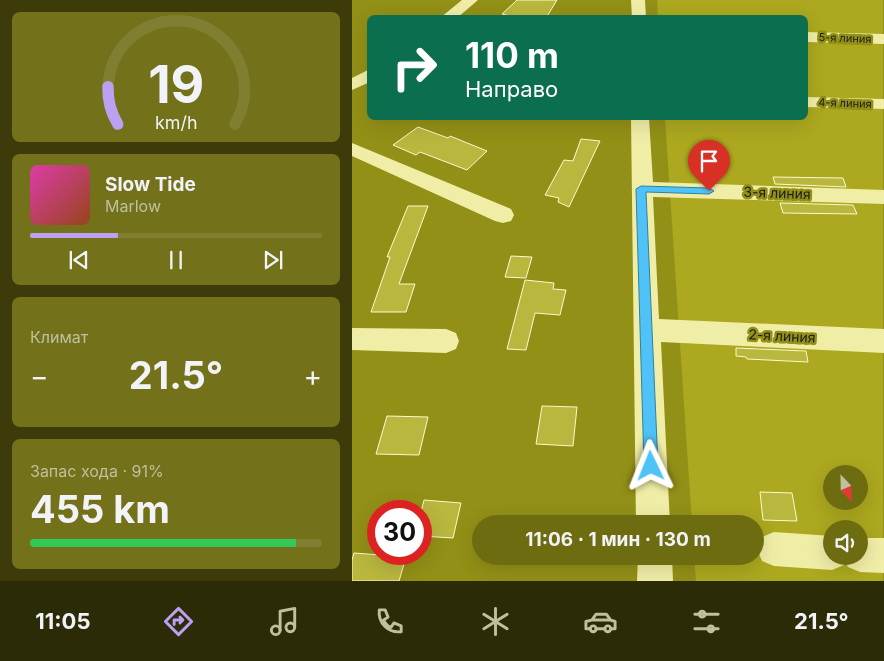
<!DOCTYPE html>
<html lang="ru">
<meta charset="utf-8">
<style>
body{margin:0;font-family:Inter,sans-serif;background:#73711a;color:#f1f3f6;height:100vh;display:flex;flex-direction:column;font-size:19px;white-space:nowrap}
*{box-sizing:border-box;margin:0}
p{font-size:16px;color:#bfc09f}
.icon{flex:none;width:28px;height:28px;fill:none;stroke:currentColor;stroke-width:2;stroke-linecap:round;stroke-linejoin:round}
.map{position:relative;flex:1;overflow:hidden}
.drawer{display:flex;flex-direction:column;gap:12px;padding:12px;background:#3c3b09;width:352px}
.drawer>*{flex:none}
.guide{position:absolute;left:15px;top:15px;width:441px;height:105px;border-radius:8px;box-shadow:0 5px 20px #0002;background:#0b6e4f;color:#fff;overflow:hidden}
.needle{width:32px;rotate:158deg}
.buttons{position:absolute;left:471px;top:465px;display:grid;gap:10px}
.buttons a{display:grid;place-items:center;width:45px;height:45px;border-radius:50%;background:#6e6c11;box-shadow:0 5px 20px #0002;font-size:25px}
.speed{position:absolute;left:15px;top:500px;display:flex;gap:10px;font-size:25px;font-weight:700;text-align:center}
.speed>*{display:grid;place-content:center;width:65px;height:65px;border-radius:50%;background:#6e6c11;box-shadow:0 5px 20px #0002;line-height:1}
.speed .limit{border:8px solid #d22;background:#fff;color:#111}
.pin{position:absolute;display:grid;place-items:center;width:42px;height:42px;color:#fff;margin:-51px -21px;border-radius:50% 50% 50% 0;rotate:-45deg;box-shadow:0 0 5px #0007}
.pin .icon{rotate:45deg}
.me{position:absolute;width:55px;margin:-28px;rotate:358deg;stroke-linejoin:round;filter:drop-shadow(0 0 4px #0008)}
.turn{display:flex;align-items:center;gap:18px;height:105px;padding:0 15px;font-size:22px}
.turn .icon{width:65px;height:65px;stroke-width:2.5}
.turn b{display:block;font-size:35px;line-height:42px}
.big{font-size:38px;font-weight:700;line-height:1.1}
.drawer .widget{flex:1;display:flex;flex-direction:column;justify-content:center;gap:8px;min-width:0;padding:0 18px;border-radius:8px;background:#73711a}
.drawer .dial{align-items:center;gap:0}
.dial svg{height:130px;overflow:visible;fill:none;stroke:#807f31;stroke-width:7;stroke-linecap:round;text-anchor:middle}
.dial text{fill:#f1f3f6;stroke:none}
.song{display:flex;align-items:center;gap:15px}
.cover{width:60px;height:60px;border-radius:8px;background:linear-gradient(135deg,hsl(320 70% 55%),hsl(20 70% 35%))}
.played{height:5px;border-radius:2px;background:linear-gradient(90deg,#bca0f2 30%,#807f31 30%)}
.keys{display:flex;justify-content:space-around;direction:ltr}
.heat{display:flex;justify-content:space-between;align-items:center;font-size:28px;direction:ltr}
.charge{height:8px;border-radius:4px;background:linear-gradient(90deg,#34c759 91%,#807f31 0)}
.trip{position:absolute;left:120px;top:515px;width:292px;height:50px;border-radius:25px;background:#6e6c11;box-shadow:0 5px 20px #0002;font-weight:700;line-height:50px;text-align:center}
.menu{display:flex;height:80px;justify-content:space-around;align-items:center;background:#2c2b07;color:#bfc09f}
.menu .icon{width:35px;height:35px}
.menu .on{color:#bca0f2}
.menu b{font-size:22px;color:#f1f3f6}
main{display:flex;flex:1;min-height:0}
.map>svg:first-child{display:block}
</style>
<main>
<section class="drawer">
<div class="widget dial"><svg viewBox="0 0 100 80">
<path d="M14 69A42 42 0 1 1 86 69"/>
<path d="M14 69A42 42 0 0 1 8 46" stroke="#bca0f2"/>
<text x="50" y="56" font-size="32" font-weight="700">19</text>
<text x="50" y="72" font-size="11">km/h</text>
</svg></div>
<div class="widget">
<div class="song"><i class="cover"></i><div><b>Slow Tide</b><p>Marlow</p></div></div>
<div class="played"></div>
<div class="keys"><svg class="icon" aria-label="previous" viewBox="0 0 24 24"><path d="M18 5L8 12l10 7zM5 5v14"/></svg><svg class="icon" aria-label="pause" viewBox="0 0 24 24"><path d="M8 5v14M16 5v14"/></svg><svg class="icon" aria-label="next" viewBox="0 0 24 24"><path d="M6 5l10 7-10 7zM19 5v14"/></svg></div>
</div>
<div class="widget"><p>Климат</p>
<div class="heat"><a>−</a><b class="big">21.5°</b><a>+</a></div>
</div>
<div class="widget"><p>Запас хода · 91%</p><b class="big">455 km</b><div class="charge"></div></div>
</section>
<div class="map">
<svg width="532" height="581" viewBox="0 0 532 581">
<rect width="100%" height="100%" fill="#939017"/>
<!-- green -->
<path fill="#aca81f" fill-rule="evenodd" d="M305,0h226v581h-187l-2,-25h62v-32h-64l-27,-406h141v-100l-148,-1zM480,474h28v27h-28zM480,529h28v27h-28z"/>
<!-- building -->
<g fill="#bab73f" stroke="#fbfacd">
<path d="M165,0h40l-11,18h-29l-15,-4z"/>
<path d="M66,127l30,11 2,-2 37,15 -20,19 -47,-18 -4,3 -23,-10z"/>
<path d="M229,139l19,2 -31,66 -11,-5 1,-4 -14,-3 19,-35 9,1z"/>
<path d="M421,177l70,1 3,9 -71,-3z"/>
<path d="M428,203l73,2 4,9 -74,-1z"/>
<path d="M56,206h20l-29,78h16l-9,28h-35l19,-55h-3z"/>
<path d="M159,256l21,1 -6,21 -21,-1z"/>
<path d="M173,280l29,3 -1,6 13,1 -6,25 -25,-2 -9,37 -19,-1z"/>
<path d="M384,348l70,3 2,11 -61,-3 -1,-2 -10,-1z"/>
<path d="M190,406l35,1 -4,39 -37,-2z"/>
<path d="M35,416l41,1 -9,38 -43,-1z"/>
<path d="M408,492l32,1 5,28 -34,-1z"/>
<path d="M72,500l37,3 -8,35 -32,-2v-24z"/>
<path d="M2,553l52,4 -7,24h-47v-21z"/>
</g>
<g fill="none" stroke-linecap="round" stroke-linejoin="round">
<!-- minor -->
<g fill="#f0eea6" fill-rule="evenodd">
<path d="M110,0h16l-21,18h-17z"/>
<path d="M279,0h14l1,18h-14z"/>
<path d="M454,32l78,2v10l-78,-2z"/>
<path d="M18,69v13l-18,8v-12z"/>
<path d="M454,97l78,2v10l-78,-2z"/>
<path d="M279,118h18l4,64 231,8v14l-231,-7 6,122 225,10v24l-223,-11 9,182h-34z"/>
<path d="M0,143l159,66 3,6 -3,6 -8,2 -8,-2 -143,-65z"/>
<path d="M0,328l94,1 10,4 3,8 -3,8 -10,4 -94,-3z"/>
<path d="M422,532l58,4v20h28v-18h24v35l-24,-1 -12,-5 -2,-5 -2,3 -12,5 -58,-4 -12,-5 -5,-12 5,-12z"/>
<path d="M286,556h34l1,25h-36z"/>
</g>
</g>
<!-- route -->
<path fill="#4fc3f7" stroke="#337fa1" d="M289,186l68,2 5,3 -5,3 -63,-2 12,274 -2,5 -5,2 -5,-2 -2,-5 -8,-277z"/>
<g text-anchor="middle" stroke-width="5" stroke-linejoin="round" paint-order="stroke">
<!-- far-street labels -->
<g font-size="11" fill="#1d1d1d" stroke="#939017">
<text transform="translate(493 38) rotate(2)" y="4">5-я линия</text>
<text transform="translate(493 103) rotate(2)" y="4">4-я линия</text>
</g>
<!-- street labels -->
<g font-size="14" fill="#1d1d1d" stroke="#939017">
<text transform="translate(425 193) rotate(2)" y="5">3-я линия</text>
<text transform="translate(430 336) rotate(3)" y="5">2-я линия</text>
</g>
</g>
</svg>
<div class="buttons">
<a><svg class="needle" viewBox="-14 -14 28 28"><path d="M0-13l5 13h-10z" fill="#e53935"/><path d="M0 13l5-13h-10z" fill="#bfc09f"/></svg></a>
<a><svg class="icon" aria-label="sound" viewBox="0 0 24 24"><path d="M4 9h4l5-4v14l-5-4H4zM17 9q2 3 0 6"/></svg></a>
</div>
<div class="speed"><div class="limit">30</div></div>
<div class="pin" style="left:357px;top:191px;background:#d93025"><svg class="icon" aria-label="arrive" viewBox="0 0 24 24"><path d="M6 21V4h12l-3 4 3 4H6"/></svg></div>
<svg class="me" style="left:299px;top:466px" viewBox="-20 -20 40 40"><path d="M0-17L14 15 0 8-14 15z" fill="#4fc3f7" stroke="#fff" stroke-width="4"/></svg>
<div class="trip">11:06 · 1 мин · 130 m</div>
<div class="guide">
<div class="turn"><svg class="icon" aria-label="right" viewBox="0 0 24 24"><path d="M7 20v-9h11M14 6l5 5-5 5"/></svg><div><b>110 m</b>Направо</div></div>
</div>
</div>
</main>
<nav class="menu">
<b>11:05</b>
<svg class="icon on" aria-label="directions" viewBox="0 0 24 24"><path d="M12 3l9 9-9 9-9-9zM9 14v-3h6M13 9l2 2-2 2"/></svg>
<svg class="icon" aria-label="music" viewBox="0 0 24 24"><path d="M9 18V5l10-2v13"/><circle cx="6" cy="18" r="3"/><circle cx="16" cy="16" r="3"/></svg>
<svg class="icon" aria-label="phone" viewBox="0 0 24 24"><path d="M5 4h4l2 5-3 2q2 4 5 5l2-3 5 2v4C11 20 4 13 5 4z"/></svg>
<svg class="icon" aria-label="climate" viewBox="0 0 24 24"><path d="M12 3v18M4 7l16 10M4 17L20 7"/></svg>
<svg class="icon" aria-label="car" viewBox="0 0 24 24"><path d="M5 17H2v-5l4-1 3-4h7l3 4 3 1v5h-3M9 17h6M6 11h13"/><circle cx="7" cy="17" r="2"/><circle cx="17" cy="17" r="2"/></svg>
<svg class="icon" aria-label="filters" viewBox="0 0 24 24"><path d="M4 7h16M4 17h16"/><circle cx="9" cy="7" r="2"/><circle cx="15" cy="17" r="2"/></svg>
<b>21.5°</b>
</nav>
